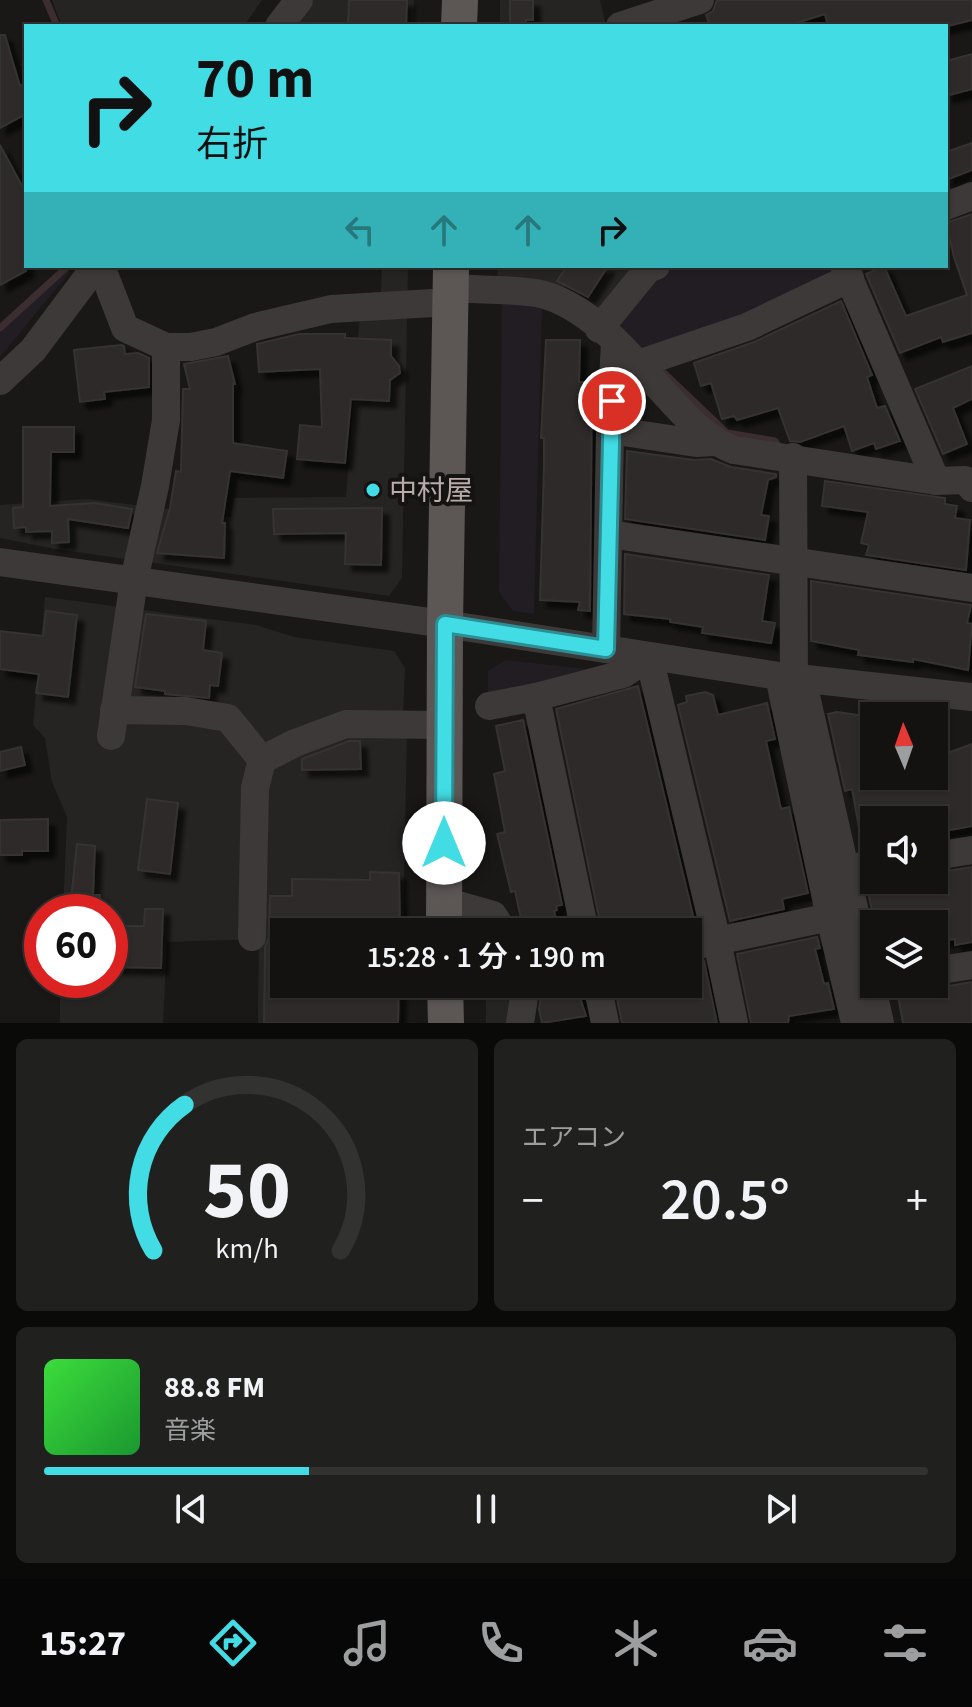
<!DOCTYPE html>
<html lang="ja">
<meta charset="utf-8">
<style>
body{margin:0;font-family:"Source Sans 3","Noto Sans JP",sans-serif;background:#20201f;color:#f1f3f6;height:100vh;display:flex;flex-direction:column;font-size:30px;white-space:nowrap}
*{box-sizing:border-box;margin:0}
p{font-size:26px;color:#9d9e9f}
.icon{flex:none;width:44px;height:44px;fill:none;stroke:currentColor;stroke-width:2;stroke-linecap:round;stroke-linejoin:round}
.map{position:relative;height:1023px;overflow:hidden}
.sheet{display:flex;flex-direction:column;gap:16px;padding:16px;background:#0a0a09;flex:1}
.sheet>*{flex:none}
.guide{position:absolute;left:24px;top:24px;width:924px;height:244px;border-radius:0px;box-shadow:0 2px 6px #0004,0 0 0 2px #323231;background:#42dce5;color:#111;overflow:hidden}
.needle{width:52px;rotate:358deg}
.buttons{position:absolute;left:860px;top:702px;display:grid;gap:16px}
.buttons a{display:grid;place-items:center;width:88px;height:88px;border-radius:0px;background:#131211;box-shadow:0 2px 6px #0004,0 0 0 2px #323231;font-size:40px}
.speed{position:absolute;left:24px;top:894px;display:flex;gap:16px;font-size:40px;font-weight:700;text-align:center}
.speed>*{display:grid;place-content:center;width:104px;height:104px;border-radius:50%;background:#131211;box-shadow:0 2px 6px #0004,0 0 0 2px #323231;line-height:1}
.speed .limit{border:12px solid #d22;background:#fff;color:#111}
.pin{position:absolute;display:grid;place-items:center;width:68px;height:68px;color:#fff;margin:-34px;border:4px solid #fff;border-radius:50%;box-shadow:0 2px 8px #0007}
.me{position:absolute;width:88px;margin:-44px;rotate:0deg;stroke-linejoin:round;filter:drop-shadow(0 0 6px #0008)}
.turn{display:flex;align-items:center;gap:28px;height:168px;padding:0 40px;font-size:36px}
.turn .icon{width:104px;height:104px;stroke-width:2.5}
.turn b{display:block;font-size:56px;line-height:68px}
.lanes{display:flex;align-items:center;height:76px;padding:0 40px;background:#0003;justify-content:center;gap:40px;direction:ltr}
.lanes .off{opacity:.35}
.big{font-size:60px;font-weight:600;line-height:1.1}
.sheet .widget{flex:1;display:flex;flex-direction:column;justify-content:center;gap:12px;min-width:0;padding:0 28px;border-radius:12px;background:#20201f}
.sheet .dial{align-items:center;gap:0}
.dial svg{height:208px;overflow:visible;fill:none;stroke:#323231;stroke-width:7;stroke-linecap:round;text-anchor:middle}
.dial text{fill:#f1f3f6;stroke:none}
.song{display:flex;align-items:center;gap:24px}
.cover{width:96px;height:96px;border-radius:12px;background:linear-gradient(135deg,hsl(120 70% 55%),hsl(130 70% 35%))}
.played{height:8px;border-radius:4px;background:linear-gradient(90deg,#42dce5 30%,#323231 30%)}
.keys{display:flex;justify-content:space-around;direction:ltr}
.heat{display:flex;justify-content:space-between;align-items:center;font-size:44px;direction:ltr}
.sheet .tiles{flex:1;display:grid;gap:16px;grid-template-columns:1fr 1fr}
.widget:last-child{grid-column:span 2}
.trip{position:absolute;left:270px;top:918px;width:432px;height:80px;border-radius:0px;background:#131211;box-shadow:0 2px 6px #0004,0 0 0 2px #323231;font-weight:600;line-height:80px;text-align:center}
.dock{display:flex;height:128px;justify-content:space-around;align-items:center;background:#080707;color:#9d9e9f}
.dock .icon{width:56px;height:56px}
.dock .current{color:#42dce5}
.dock b{font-size:36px;color:#f1f3f6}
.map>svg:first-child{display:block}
</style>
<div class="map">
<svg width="972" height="1023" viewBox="0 0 972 1023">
<defs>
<filter id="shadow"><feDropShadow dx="7" dy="7" stdDeviation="2" flood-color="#0009"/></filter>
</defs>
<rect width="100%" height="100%" fill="#191817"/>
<!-- built -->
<g fill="#262423">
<path d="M52,0h210l-18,26h-182z"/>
<path d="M311,0h103l-1,26h-123z"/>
<path d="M500,0h100l6,26h-106z"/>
<path d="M382,266h26l-6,312 -13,18 -334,-47 -55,-11v-33l87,-6 144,18 3,-19 112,-1 14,-182 20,-2z"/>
<path d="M498,266h141l-35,47 -107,-34z"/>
<path d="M45,597l211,28 38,12 100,14 11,17 -2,48 -141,31 -34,-22 24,39 97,-31 58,-2 -4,201h-119v52h118l-1,39h-143l1,-84 -92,3 -4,81h-103v-43h50v-68h-47l4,-95 -15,-35 -7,-44 -12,-13z"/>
<path d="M486,984h23l6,11 -4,28h-25z"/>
</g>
<!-- green -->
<g fill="#211d23">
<path d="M64,266h5v7l-69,84v-33z"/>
<path d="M673,266h165l1,1 -89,53 -103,32 -31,-28 40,-50z"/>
<path d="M502,303l40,2 -8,309 -21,-3 -14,-19z"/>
<path d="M506,660l80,9 -98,29v-27z"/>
</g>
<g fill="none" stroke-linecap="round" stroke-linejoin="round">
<!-- stream -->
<g stroke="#3c2e30" stroke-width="7">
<path d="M46,0l11,26"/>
<path d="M0,328l68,-62"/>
<path d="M663,372l64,61 48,8 4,6"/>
</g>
</g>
<!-- building -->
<g fill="#2d2b2a" stroke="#353231" stroke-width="2" filter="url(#shadow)">
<path d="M349,0h58l-1,26h-58z"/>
<path d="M510,0h23v20h-7v6h-16z"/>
<path d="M717,0h255v20l-24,6h-120l-3,-12 -38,12h-77l-4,-11 7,-4z"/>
<path d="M0,35h5l15,51 6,-3v31l-26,14z"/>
<path d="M972,54v35l-26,7v-35z"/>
<path d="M972,143v27l-26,10v-28z"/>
<path d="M0,145l26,48v78l-26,14z"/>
<path d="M972,214v119l-29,9 -2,-5 -41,16 -34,-79 18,-8 22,50 61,-21 -13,-38 -8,-34z"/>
<path d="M567,266h41l-20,31 -31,-16z"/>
<path d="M841,301l31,74 -5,2 10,31 8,-2 15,35 -24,8 -2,-6 -22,8 -8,-25 -44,16 -10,-1 -12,-33 -41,12 -3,-4 -12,3 -11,-36 -10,3 -7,-23 60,-21z"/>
<path d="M299,334h46v4l46,2v16l8,10 1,7 -10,7 -1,21 -38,-2 -6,64 -48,-4 3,-34 22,2 -2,-58 -61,3 -2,-28z"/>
<path d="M546,340h34l-1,42h13l-2,229 -12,-1 2,-8 -40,-2 4,-133v-29h-3z"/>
<path d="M121,345l3,1 1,8 13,-1 11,5v29l-45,5 1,7 -25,3 -6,-52z"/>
<path d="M228,356l7,28h-2v59l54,8 -4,27 -53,-7 -8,52h3l-1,35 -67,-5 13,-45 6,-37 5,1 2,-83h7l-6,-25z"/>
<path d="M972,366v33l-19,9 14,36 -24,10 -28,-65z"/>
<path d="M23,427h51v25h-23l-1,54 45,-3 37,6 -4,19 -60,-9 1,23 -17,1v-12l-26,1v-5l-12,1 -1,-20 10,-1z"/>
<path d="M627,451l67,9 17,-1 20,8 45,7v3l-8,3 -7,35 8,1 -4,24 -140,-21z"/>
<path d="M825,481l120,17v6l12,2 -2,12 15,2 -4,50 -100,-15 3,-10 -8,-2 7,-31 -46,-6z"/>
<path d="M382,508l-1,57 -36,-1 1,-31 -72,1 -1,-25z"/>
<path d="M625,554l144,21 -7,46 13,2 -4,20 -69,-10 1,-6 -33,-5v-3l-46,-5z"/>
<path d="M811,581l160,24 -4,18 5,1 -4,46 -55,-11v3l-55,-7 1,-5 -48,-9z"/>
<path d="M46,611l31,4 -9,82 -32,-4 3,-19 -39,-5v-38l43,5z"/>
<path d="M146,614l60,7 -3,29 19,3 -4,33 -8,-1 -1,13 -44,-4v-3l-30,-4z"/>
<path d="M638,686l58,242 -15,4h-3l-2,-6 -30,6h-44l-46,-223z"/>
<path d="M705,692l8,3 5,20 49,-12 8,36 -9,2 15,68 8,-2 19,86 -26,6 2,10 -54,12 -52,-216 9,-3 -1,-6z"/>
<path d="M837,712l21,3 16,-3v64h18l1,4 16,-4h25v-18l38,-14v82l-38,7v-13h-60v27l-11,2 -11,-60 -7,2 -17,-77z"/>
<path d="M523,720l39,185 -6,1 1,4 -3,1 6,21h-36l-9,-41 -4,1 -14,-58 8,-2 -11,-58 11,-3 -9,-45z"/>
<path d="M349,741h11l1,28 -59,1v-11z"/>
<path d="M21,747l4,18 -25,6v-19z"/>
<path d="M147,799l31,4 -8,71 -32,-4z"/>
<path d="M48,819v32h-26v4h-22v-35z"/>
<path d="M77,844l18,2 -2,49h7l-1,17h-27l-2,-3z"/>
<path d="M972,867v75l-17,3v-6l-20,3 -1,-18h-59l-9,-41 13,-3h55v-7z"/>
<path d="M370,872l29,1 1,59h-116v52h115l-1,39h-134l1,-76 4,-10 1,-41h22v-17l78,1z"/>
<path d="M145,909h18l-2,59 -51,-1v-41h34z"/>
<path d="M817,937l3,11 -5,1 9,35 4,-1 6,26 -45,7 -1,7h-37l-14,-69z"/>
<path d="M704,961l13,62h-95l-8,-39h74v-20z"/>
<path d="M972,982v41h-69l-6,-32 28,-6 12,3z"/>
<path d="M576,985l10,31 -44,7 -3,-14 2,-12 11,-2 -1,-5z"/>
</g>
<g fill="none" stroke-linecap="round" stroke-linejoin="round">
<!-- minor -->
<g stroke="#3d3938" stroke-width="28">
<path d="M279,26l20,-26"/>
<path d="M620,26l80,-26"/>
<path d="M946,206l26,-10"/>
<path d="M101,266l24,62 41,19h25l25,-5 39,-15 76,-18 119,-7"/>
<path d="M844,266l92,215"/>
<path d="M451,288c28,2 58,1 85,5 50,9 96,64 128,100 22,23 40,46 70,57l202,31 29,-1 7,8"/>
<path d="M599,329l49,-60 8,-3"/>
<path d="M638,364l109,-37 103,-49"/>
<path d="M0,381l33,-31 63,-84"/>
<path d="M610,430l86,13 19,-1"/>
<path d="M793,457l1,220"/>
<path d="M609,534l363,54"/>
<path d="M0,562l445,62 334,52 193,21"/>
<path d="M606,649l4,-219 5,-87"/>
<path d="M779,676l51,241 25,106"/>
<path d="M802,678l78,345"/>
<path d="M536,697l49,235"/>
<path d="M489,706l47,-9 87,-23 26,-17 68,284 17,82"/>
<path d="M114,710l72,1 42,7 34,42"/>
<path d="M111,736l23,-156 21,-94 11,-66v-73"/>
<path d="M934,856l38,-6"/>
<path d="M826,872l48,-8"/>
<path d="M444,901l49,14 11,17"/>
<path d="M252,937l3,-149 7,-28 33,-17 51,-19 99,1"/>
<path d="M688,947l142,-30"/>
<path d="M934,971l38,-6"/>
<path d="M597,984l8,39"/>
<path d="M520,1023l6,-39"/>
</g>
<!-- major -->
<g stroke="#5c5654" stroke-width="36">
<path d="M459,26l1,-26"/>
<path d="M444,932l1,-308 6,-358"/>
<path d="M445,984l1,39"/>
</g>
</g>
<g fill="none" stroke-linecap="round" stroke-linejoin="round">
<!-- route casing -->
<g stroke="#2b8f95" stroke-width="20">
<path id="route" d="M444,843l1,-219 161,25 6,-248"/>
</g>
<!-- route -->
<use href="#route" stroke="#42dce5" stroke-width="14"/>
</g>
<!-- markers -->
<circle fill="#42dce5" stroke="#141312" stroke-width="3" cx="373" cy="490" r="8"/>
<g text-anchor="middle" stroke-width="8" stroke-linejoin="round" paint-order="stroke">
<!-- poi labels -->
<g font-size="28" fill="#b8abaa" stroke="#141312" text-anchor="start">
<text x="389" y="500">中村屋</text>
</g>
</g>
</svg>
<div class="buttons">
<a><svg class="needle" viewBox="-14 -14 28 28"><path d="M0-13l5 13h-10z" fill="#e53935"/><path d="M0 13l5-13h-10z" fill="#9d9e9f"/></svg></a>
<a><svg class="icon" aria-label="sound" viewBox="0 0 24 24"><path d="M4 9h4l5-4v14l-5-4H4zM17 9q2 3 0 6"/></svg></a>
<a><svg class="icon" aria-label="layers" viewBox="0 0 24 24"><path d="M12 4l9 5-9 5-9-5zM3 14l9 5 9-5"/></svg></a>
</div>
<div class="speed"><div class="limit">60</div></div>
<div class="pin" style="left:612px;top:401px;background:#d93025"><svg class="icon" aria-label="arrive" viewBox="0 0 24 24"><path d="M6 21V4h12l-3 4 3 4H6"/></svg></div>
<svg class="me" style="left:444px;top:843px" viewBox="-20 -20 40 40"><circle r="19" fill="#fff"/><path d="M0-13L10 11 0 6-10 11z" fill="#42dce5"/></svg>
<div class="trip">15:28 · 1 分 · 190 m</div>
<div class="guide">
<div class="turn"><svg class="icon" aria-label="right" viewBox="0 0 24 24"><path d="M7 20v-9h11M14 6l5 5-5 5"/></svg><div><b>70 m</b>右折</div></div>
<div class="lanes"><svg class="icon off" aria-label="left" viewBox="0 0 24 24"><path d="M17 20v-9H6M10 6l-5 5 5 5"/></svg><svg class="icon off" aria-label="ahead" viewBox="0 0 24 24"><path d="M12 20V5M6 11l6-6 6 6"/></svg><svg class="icon off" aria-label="ahead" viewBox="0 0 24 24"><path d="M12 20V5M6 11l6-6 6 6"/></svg><svg class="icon" aria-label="right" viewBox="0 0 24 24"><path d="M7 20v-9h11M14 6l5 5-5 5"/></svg></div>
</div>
</div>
<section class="sheet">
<div class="tiles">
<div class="widget dial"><svg viewBox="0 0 100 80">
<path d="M14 69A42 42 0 1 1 86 69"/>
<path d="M14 69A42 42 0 0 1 26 13" stroke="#42dce5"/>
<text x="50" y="56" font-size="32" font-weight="700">50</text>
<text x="50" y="72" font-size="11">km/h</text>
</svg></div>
<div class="widget"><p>エアコン</p>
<div class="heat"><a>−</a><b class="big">20.5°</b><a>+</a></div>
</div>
<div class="widget">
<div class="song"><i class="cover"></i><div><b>88.8 FM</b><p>音楽</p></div></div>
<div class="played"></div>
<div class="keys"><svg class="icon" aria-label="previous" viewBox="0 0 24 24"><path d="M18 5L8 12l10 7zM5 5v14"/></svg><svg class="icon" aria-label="pause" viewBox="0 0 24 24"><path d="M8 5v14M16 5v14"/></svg><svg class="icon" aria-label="next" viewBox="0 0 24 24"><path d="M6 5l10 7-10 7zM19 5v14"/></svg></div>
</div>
</div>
</section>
<nav class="dock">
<b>15:27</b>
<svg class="icon current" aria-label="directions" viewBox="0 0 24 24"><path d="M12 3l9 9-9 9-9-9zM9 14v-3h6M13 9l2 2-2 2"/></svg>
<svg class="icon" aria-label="music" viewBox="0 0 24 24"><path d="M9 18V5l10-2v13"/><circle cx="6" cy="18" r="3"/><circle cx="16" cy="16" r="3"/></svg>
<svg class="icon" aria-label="phone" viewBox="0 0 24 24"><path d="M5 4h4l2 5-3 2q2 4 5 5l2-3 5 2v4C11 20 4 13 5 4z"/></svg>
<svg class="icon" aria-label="climate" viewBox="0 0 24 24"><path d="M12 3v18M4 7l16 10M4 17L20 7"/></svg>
<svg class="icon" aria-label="car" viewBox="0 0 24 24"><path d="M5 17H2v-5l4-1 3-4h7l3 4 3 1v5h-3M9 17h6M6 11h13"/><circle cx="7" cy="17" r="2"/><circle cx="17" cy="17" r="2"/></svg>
<svg class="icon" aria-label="filters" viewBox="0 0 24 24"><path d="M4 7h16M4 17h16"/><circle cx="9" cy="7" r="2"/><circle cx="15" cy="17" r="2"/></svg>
</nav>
